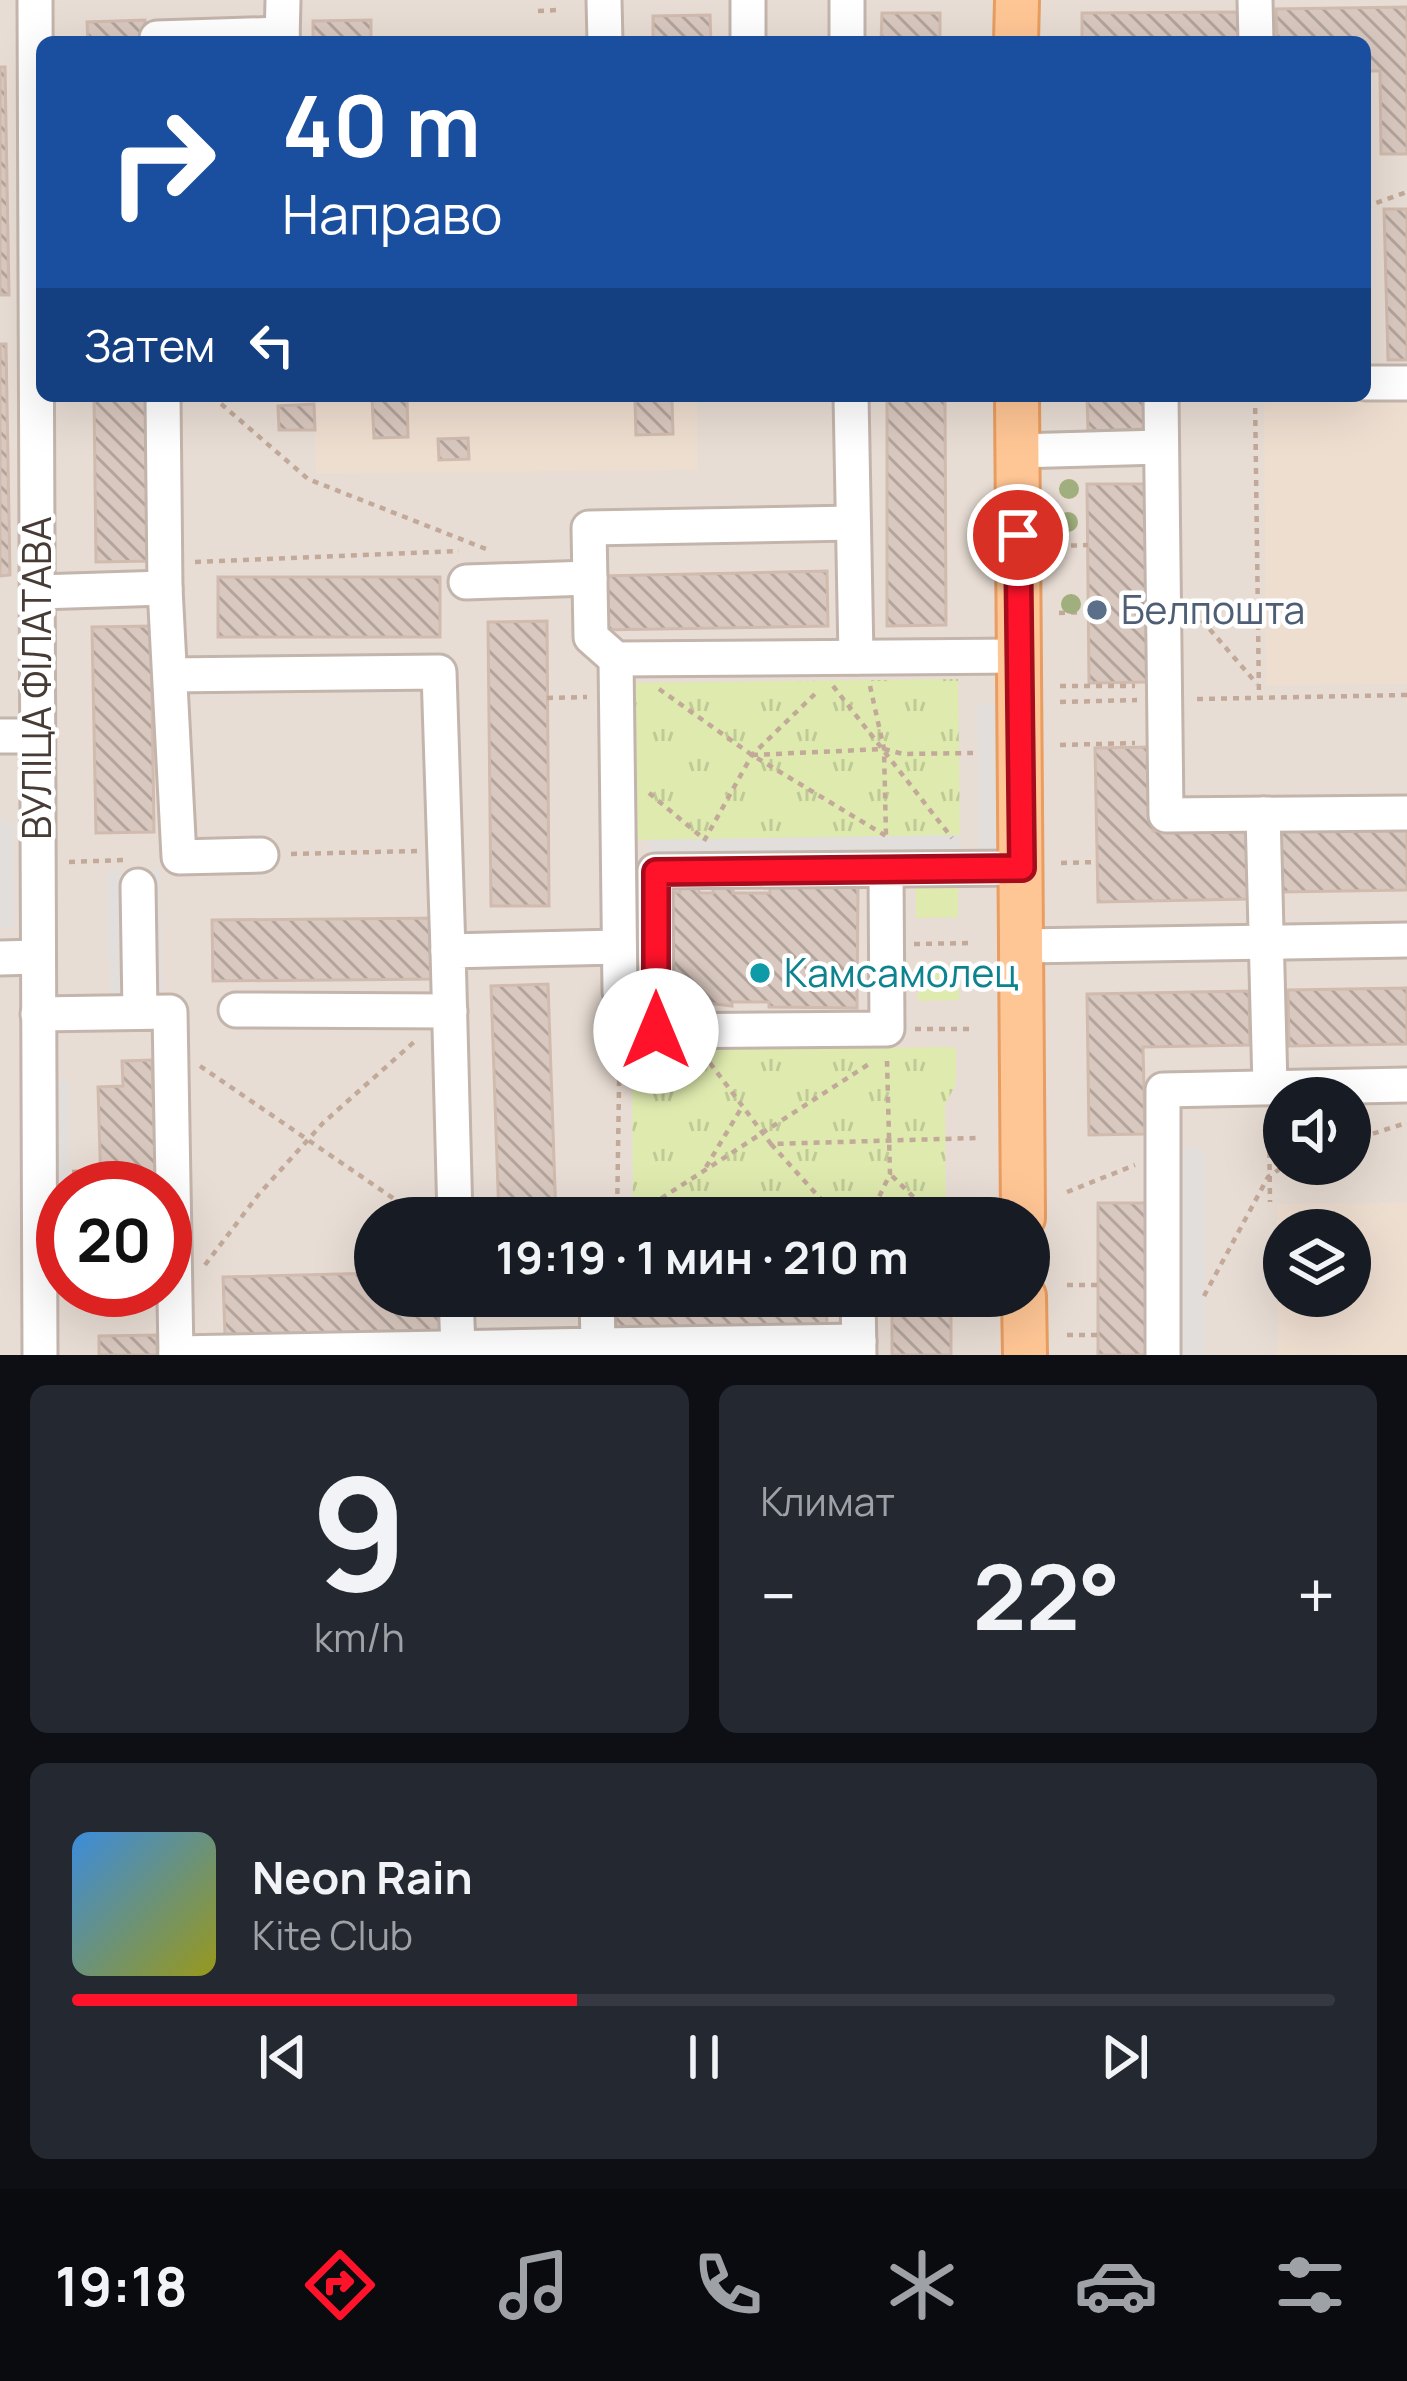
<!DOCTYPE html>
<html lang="ru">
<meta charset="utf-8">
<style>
body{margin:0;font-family:Manrope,sans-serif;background:#242831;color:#f1f3f6;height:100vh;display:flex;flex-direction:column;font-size:45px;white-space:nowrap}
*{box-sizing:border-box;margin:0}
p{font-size:39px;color:#9ea1a6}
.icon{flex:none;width:66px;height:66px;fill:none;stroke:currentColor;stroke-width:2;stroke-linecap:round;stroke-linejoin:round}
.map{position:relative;height:1355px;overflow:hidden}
.sheet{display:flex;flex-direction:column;gap:30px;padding:30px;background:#0d0f14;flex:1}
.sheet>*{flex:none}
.hud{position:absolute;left:36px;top:36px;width:1335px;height:366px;border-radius:18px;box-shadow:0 12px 48px #0002;background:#1a4fa0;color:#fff;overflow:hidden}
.tools{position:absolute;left:1263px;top:1077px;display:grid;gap:24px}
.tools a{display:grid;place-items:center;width:108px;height:108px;border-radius:50%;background:#171b24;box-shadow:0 12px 48px #0002;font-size:60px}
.speed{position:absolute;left:36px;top:1161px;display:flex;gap:24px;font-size:60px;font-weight:700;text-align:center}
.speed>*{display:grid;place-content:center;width:156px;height:156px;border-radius:50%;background:#171b24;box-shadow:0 12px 48px #0002;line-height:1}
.speed .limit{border:18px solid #d22;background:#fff;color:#111}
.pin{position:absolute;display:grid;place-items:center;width:102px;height:102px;color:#fff;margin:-51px;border:6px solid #fff;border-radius:50%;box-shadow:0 3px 12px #0007}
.me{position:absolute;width:132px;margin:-66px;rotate:0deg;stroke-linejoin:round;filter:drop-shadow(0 0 9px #0008)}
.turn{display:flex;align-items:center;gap:42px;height:252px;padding:0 48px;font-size:54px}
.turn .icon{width:156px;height:156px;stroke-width:2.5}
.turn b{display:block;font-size:84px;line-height:102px}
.then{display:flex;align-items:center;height:114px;padding:0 48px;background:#0003;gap:24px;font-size:45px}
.big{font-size:90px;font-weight:700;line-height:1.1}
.sheet .card{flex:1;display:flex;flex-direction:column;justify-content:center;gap:18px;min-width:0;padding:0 42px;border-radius:18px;background:#242831}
.sheet .dial{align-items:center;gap:0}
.dial b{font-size:156px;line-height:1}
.song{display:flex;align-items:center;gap:36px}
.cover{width:144px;height:144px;border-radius:18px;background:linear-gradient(135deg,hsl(210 70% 55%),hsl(60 70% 35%))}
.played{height:12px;border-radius:6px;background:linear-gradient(90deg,#ff132b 40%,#363941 40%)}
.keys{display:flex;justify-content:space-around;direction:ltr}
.heat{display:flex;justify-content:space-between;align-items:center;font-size:66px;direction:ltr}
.sheet .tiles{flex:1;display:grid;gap:30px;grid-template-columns:1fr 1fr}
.card:last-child{grid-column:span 2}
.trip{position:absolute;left:354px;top:1197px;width:696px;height:120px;border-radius:60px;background:#171b24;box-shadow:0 12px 48px #0002;font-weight:700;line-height:120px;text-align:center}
.tabs{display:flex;height:192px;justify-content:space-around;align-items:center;background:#090b0e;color:#9ea1a6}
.tabs .icon{width:84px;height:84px}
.tabs .selected{color:#ff132b}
.tabs b{font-size:54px;color:#f1f3f6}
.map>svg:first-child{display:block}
</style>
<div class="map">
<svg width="1407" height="1355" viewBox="0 0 1407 1355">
<defs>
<pattern id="park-tufts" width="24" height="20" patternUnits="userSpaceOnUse" patternTransform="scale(3)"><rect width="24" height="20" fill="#deeaae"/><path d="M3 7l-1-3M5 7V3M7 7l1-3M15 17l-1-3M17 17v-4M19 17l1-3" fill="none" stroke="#c0ca96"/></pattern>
<pattern id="building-back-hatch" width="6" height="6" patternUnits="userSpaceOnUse" patternTransform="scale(3)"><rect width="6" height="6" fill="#d9c8bf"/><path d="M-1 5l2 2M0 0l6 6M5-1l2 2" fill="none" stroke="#b2a49c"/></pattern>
</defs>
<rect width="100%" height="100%" fill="#f4ede7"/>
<!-- residential -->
<path fill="#e8ddd4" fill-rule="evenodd" d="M0,0h1407v1355h-1407zM42,42h1323v354h-1323zM1284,1098h66v66h-66zM63,1188h102v102h-102zM375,1218h654v78h-654zM1284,1230h66v66h-66z"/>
<!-- education -->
<g fill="#eeded0" fill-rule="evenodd">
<path d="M314,396h383v74l-381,3z"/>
<path d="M1407,397v287l-141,1 -2,-286z"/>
<path d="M1407,1203v152h-129l-1,-151zM1284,1230h66v66h-66z"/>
</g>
<!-- grass -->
<g fill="#deeaae">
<path d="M958,887v30l-42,1v-30z"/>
<path d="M959,970v30l-41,1 -1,-30z"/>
</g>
<!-- park -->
<g fill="url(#park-tufts)">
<path d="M958,679l2,156 -322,5 -2,-157z"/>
<path d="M956,1047v37l-11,21 1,113h-313l-1,-168z"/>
</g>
<!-- parking -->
<g fill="#e2dedc">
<path d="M998,703l1,154h-21l-1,-153z"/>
<path d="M0,823h14l1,105h-15z"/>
<path d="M960,835v22l-312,4v-21z"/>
<path d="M160,869l3,123 -53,2 -3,-123z"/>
<path d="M56,1079h12l1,109h-6v17l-7,7z"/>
<path d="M1181,1147l24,3 -1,205h-24z"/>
</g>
<!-- building -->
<g fill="url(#building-back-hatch)" stroke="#d1bbae" stroke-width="3">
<path d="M1407,7v147h-26l-1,-83h-15v-29h-88l-1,-33z"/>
<path d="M1241,12v30h-159v-29z"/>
<path d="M882,13h58v29h-59z"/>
<path d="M710,15l1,27h-58v-26z"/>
<path d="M145,20v22h-57l-1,-20z"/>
<path d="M371,20v22h-58v-21z"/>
<path d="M0,67h5l4,228h-9z"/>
<path d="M1384,209h23v151h-19z"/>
<path d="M0,344h6l4,231 -10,1z"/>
<path d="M94,396h57l2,165 -57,1z"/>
<path d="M887,396h58l1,229 -59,1z"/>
<path d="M1087,396h56l1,33 -56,2z"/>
<path d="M407,397l1,40 -34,1 -2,-40z"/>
<path d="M672,400l1,34 -37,1 -1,-34z"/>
<path d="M314,404l1,26h-36l-1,-24z"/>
<path d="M468,438l1,21 -30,1 -1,-21z"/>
<path d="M1087,484h58l2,198 -58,1z"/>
<path d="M827,571l1,55 -227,4 -1,-54z"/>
<rect x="218" y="577" width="222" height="60"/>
<path d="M547,621l2,285h-58l-3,-284z"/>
<path d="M151,626l3,206 -58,1 -4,-206z"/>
<path d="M1151,747l2,84 96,-2 1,70 -152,3 -3,-154z"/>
<path d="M1407,827v63l-125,2 -1,-63z"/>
<path d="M733,885v8h37v-6h88l-1,121 -88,-1v-5h-37v4l-34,-4v4l-19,-1v-3h-17l1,-110h17v-6h19v7h14v-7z"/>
<path d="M440,918l1,61 -228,2 -1,-61z"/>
<path d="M548,984l8,234h-57l-8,-232z"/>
<path d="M1407,988v56l-118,2 -1,-56z"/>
<path d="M1249,991l1,54 -107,2 2,87 -56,1 -2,-141z"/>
<path d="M152,1060l4,128h-55l-3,-101 25,-1 -1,-25z"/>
<rect x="1098" y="1203" width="50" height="152"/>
<path d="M375,1273v23h71l1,35 -222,5 -2,-59z"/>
<path d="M615,1296h211l1,31 -212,2z"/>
<rect x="892" y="1296" width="59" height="59"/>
<path d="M157,1335v20h-58v-19z"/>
</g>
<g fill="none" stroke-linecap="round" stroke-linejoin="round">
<!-- minor casing -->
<g stroke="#c3b5ac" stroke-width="39">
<g id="minor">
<path d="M35,0l5,1355"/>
<path d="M604,0l1,42"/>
<path d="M748,0v42"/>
<path d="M847,0v42"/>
<path d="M1255,0l1,42"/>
<path d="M157,42v-4l125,-4"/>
<path d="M282,42l1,-42"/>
<path d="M1365,383h42"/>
<path d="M163,396l2,192 14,269 82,-2"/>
<path d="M851,396l5,261"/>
<path d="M1161,396l5,419 241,-2"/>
<path d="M1017,451l144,-4"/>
<path d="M853,523l-264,5 2,109 25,22 403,-3"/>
<path d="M466,582l124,-4"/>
<path d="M38,592l127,-4"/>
<path d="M616,659l4,333"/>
<path d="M170,675l269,-3 9,279"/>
<path d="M0,736h37"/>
<path d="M1263,814l7,273"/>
<path d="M886,870l1,159 -231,2 -1,-160 367,-3"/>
<path d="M138,886l2,126"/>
<path d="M1023,946l384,-6"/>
<path d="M0,958l38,-1"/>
<path d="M236,1010l214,1"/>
<path d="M38,1014l132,-2 6,343"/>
<path d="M455,1218l-7,-267 171,-4"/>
<path d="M456,1296l2,52"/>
<path d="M858,1296l1,59"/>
<path d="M598,1345l261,-4"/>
<path d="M176,1353l422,-8 -1,-49"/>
<path d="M1163,1355v-265l244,-5"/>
</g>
</g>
<!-- major casing -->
<g stroke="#e99d60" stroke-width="48">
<g id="major">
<path d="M1016,42l1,-42"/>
<path d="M1017,396l6,822"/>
<path d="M1024,1296l1,59"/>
</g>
</g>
<!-- path -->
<g stroke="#c2a999" stroke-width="4.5" stroke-dasharray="6 6" stroke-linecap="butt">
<path d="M538,11l20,-1"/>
<path d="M1365,207l42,-15"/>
<path d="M212,396l96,83 178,70"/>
<path d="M1255,396l4,301"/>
<path d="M1059,546l29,-1"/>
<path d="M195,562l264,-11"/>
<path d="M1194,611l63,73"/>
<path d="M1059,613l29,-1"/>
<path d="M833,686l119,152"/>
<path d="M870,686l14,63 2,87"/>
<path d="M1060,686h75"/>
<path d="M659,689l93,66 134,81"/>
<path d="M547,698l40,-1"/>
<path d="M1197,699l210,-4"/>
<path d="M1060,702l77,-2"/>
<path d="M1060,745l75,-2"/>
<path d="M752,755l132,-6 19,5 70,-1"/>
<path d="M649,793l55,46"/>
<path d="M704,841l48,-86 67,-65"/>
<path d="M291,854l126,-3"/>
<path d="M69,862l54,-2"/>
<path d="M1061,863l36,-1"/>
<path d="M914,944l60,-1"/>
<path d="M915,1029h60"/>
<path d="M710,1063l61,81 205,-6"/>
<path d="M200,1066l222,152"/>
<path d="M1269,1116l1,86"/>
<path d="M1350,1141l53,-17"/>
<path d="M771,1144l67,74"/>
<path d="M706,1167l36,-60"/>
<path d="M72,1172l29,-1"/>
<path d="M892,1176l43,42"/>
<path d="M1067,1192l68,-27"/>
<path d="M617,1218l3,-198"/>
<path d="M631,1218l241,-156"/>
<path d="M869,1218l21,-44 -3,-113"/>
<path d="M205,1265l54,-71 64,-71 91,-81"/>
<path d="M1067,1285h31"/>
<path d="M522,1296l47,13"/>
<path d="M1204,1296l64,-119 19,-13"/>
<path d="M489,1314l33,-15"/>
<path d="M1067,1335h31"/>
</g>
<!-- minor -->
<use href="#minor" stroke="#fff" stroke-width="33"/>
<!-- major -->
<use href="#major" stroke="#ffc695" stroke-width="42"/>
</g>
<!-- trees -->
<g fill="#a0af7d">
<circle cx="1069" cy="489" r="10"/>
<circle cx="1068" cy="522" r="10"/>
<circle cx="1071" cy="604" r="10"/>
</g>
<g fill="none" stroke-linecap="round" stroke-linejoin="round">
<!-- route casing -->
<g stroke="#a60c1c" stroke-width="30">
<path id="route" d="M656,1031v-159l366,-4 -4,-333"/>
</g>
<!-- route -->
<use href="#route" stroke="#ff132b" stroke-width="21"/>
</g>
<!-- markers -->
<circle fill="#5c6f8a" stroke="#fff" stroke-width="4.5" cx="1097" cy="610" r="12"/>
<circle fill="#0f9aa8" stroke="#fff" stroke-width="4.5" cx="760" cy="973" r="12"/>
<g text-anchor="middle" stroke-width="9" stroke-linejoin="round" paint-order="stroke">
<!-- service labels -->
<g font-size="39" fill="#4e5e75" stroke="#fff" text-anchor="start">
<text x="1121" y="624">Белпошта</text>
</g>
<!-- street labels -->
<g font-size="39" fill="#473c35" stroke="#fff">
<text transform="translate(37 678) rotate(-90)" y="14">ВУЛІЦА ФІЛАТАВА</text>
</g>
<!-- culture labels -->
<g font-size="39" fill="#0d838f" stroke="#fff" text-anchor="start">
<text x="784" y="987">Камсамолец</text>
</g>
</g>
</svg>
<div class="tools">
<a><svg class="icon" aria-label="sound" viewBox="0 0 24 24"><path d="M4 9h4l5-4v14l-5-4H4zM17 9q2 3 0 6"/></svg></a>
<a><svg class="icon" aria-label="layers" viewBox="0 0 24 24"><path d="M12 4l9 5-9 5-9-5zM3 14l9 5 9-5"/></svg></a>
</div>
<div class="speed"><div class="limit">20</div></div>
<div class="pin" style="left:1018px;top:535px;background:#d93025"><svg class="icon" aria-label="arrive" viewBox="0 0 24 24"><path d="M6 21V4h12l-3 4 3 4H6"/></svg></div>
<svg class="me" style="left:656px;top:1031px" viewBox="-20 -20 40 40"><circle r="19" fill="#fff"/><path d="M0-13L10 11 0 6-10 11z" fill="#ff132b"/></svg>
<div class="trip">19:19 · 1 мин · 210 m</div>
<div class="hud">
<div class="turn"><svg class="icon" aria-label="right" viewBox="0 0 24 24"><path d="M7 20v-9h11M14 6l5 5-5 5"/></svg><div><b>40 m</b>Направо</div></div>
<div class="then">Затем<svg class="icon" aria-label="left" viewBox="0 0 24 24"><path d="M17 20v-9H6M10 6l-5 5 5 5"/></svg></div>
</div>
</div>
<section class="sheet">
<div class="tiles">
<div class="card dial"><b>9</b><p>km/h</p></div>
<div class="card"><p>Климат</p>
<div class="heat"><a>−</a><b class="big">22°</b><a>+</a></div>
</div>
<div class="card">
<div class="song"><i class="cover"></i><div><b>Neon Rain</b><p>Kite Club</p></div></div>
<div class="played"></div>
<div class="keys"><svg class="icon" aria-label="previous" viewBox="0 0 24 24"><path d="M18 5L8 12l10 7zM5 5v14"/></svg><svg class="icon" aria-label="pause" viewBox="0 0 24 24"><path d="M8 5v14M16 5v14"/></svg><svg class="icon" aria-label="next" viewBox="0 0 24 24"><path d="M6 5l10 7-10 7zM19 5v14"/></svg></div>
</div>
</div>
</section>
<nav class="tabs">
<b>19:18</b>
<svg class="icon selected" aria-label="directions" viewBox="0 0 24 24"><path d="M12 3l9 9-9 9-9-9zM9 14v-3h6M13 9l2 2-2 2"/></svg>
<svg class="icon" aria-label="music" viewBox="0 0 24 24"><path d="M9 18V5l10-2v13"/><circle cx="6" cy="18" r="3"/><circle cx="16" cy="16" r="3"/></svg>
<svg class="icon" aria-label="phone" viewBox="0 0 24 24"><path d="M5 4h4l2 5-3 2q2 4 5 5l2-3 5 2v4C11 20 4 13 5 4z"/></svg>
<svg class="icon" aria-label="climate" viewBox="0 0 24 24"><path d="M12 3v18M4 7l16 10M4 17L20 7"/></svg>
<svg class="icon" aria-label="car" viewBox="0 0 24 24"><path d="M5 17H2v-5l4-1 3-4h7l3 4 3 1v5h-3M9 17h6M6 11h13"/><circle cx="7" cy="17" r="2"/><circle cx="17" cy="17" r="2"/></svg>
<svg class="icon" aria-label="filters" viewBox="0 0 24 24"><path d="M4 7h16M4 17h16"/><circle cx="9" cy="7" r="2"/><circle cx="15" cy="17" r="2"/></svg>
</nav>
